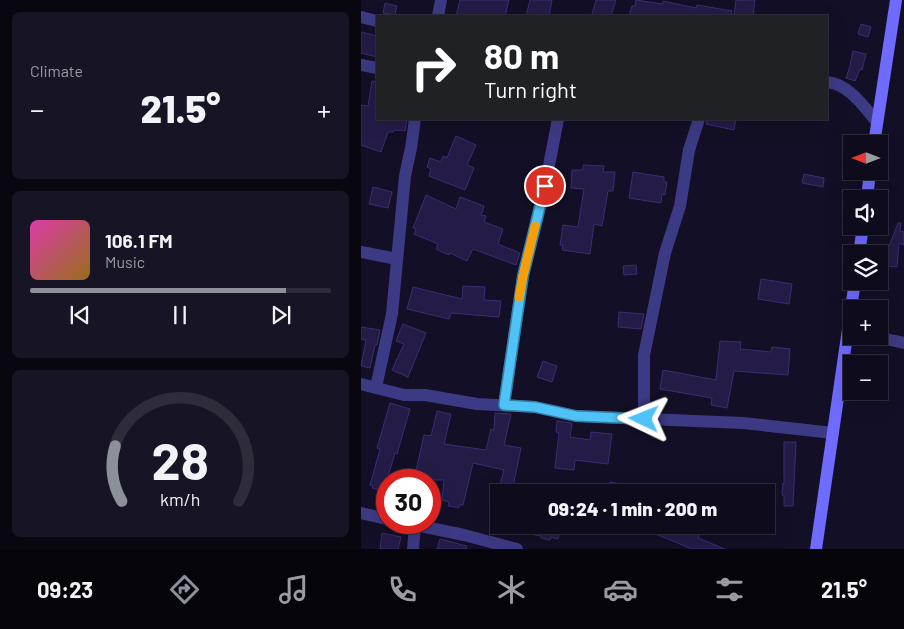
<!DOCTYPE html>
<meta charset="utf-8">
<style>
body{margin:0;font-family:Barlow,sans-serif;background:#171425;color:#f1f3f6;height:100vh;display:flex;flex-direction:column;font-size:19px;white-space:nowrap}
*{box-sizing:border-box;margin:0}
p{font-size:16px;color:#9b9ba3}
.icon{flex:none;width:28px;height:28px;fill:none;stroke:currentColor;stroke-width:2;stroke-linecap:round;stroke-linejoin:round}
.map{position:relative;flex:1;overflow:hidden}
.details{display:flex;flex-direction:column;gap:12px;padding:12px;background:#08060f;width:361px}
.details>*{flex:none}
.banner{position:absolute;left:15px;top:15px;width:452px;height:105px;border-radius:0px;box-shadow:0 5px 20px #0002,0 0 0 1px #2e2b3b;background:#202124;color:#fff;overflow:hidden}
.needle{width:32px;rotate:270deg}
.buttons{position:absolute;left:482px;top:135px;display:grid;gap:10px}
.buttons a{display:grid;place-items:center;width:45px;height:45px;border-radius:0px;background:#0e0b1c;box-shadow:0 5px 20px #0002,0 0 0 1px #2e2b3b;font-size:25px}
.speed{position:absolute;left:15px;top:469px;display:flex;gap:10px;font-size:25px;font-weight:700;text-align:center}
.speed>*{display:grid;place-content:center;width:65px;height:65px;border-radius:50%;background:#0e0b1c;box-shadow:0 5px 20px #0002,0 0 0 1px #2e2b3b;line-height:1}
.speed .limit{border:8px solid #d22;background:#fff;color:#111}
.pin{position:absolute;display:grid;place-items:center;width:42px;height:42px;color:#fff;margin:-21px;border:2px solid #fff;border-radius:50%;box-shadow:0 1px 5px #0007}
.me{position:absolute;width:55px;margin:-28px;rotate:272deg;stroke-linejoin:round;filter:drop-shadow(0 0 4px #0008)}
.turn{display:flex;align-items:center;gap:18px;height:105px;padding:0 25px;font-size:22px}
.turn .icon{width:65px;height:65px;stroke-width:2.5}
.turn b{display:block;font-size:35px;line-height:42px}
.big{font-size:38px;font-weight:800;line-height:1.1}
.details .card{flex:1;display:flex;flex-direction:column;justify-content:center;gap:8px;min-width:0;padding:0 18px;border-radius:8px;background:#171425}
.details .dial{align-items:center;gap:0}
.dial svg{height:130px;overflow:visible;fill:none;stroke:#2e2b3b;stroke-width:7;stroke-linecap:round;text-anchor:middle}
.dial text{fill:#f1f3f6;stroke:none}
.song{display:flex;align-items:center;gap:15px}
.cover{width:60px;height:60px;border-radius:8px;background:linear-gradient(135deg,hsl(320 70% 55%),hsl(40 70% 35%))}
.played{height:5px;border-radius:2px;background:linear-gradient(90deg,#8c9099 85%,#2e2b3b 85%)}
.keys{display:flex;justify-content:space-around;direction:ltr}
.heat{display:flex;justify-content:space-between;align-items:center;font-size:28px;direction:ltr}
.trip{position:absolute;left:129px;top:484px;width:285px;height:50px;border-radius:0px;background:#0e0b1c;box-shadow:0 5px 20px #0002,0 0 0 1px #2e2b3b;font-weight:800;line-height:50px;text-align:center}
.tabs{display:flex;height:80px;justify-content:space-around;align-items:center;background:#06040b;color:#9b9ba3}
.tabs .icon{width:35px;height:35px}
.tabs .current{color:#8c9099}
.tabs b{font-size:22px;color:#f1f3f6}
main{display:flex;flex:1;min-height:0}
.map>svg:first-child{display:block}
</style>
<main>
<section class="details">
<div class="card"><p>Climate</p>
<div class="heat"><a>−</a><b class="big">21.5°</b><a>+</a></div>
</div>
<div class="card">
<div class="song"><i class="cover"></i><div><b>106.1 FM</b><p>Music</p></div></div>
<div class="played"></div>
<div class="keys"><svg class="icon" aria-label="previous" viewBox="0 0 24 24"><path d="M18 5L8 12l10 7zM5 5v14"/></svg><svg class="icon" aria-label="pause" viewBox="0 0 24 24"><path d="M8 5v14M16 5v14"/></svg><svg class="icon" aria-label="next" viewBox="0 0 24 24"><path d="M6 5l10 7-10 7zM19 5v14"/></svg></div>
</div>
<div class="card dial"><svg viewBox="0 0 100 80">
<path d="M14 69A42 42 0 1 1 86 69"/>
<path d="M14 69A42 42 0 0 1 10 35" stroke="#8c9099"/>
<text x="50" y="56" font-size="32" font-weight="700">28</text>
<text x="50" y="72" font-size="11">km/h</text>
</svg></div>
</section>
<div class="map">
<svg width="543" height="549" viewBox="0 0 543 549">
<rect width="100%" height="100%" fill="#130f26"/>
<!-- building -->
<g fill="#241b47" stroke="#3b2d73">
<path d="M99,0h49l-4,16h-49z"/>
<path d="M169,0h22l-3,16h-23z"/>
<path d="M235,0h20l-5,16h-12l-7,-2z"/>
<path d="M275,0l27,4v-3l33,7 1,-3 35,6 -1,5h-102l3,-10h3z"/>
<path d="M375,0h19l-2,16h-19z"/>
<path d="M24,3l12,3 -2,9 -12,-2z"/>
<path d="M500,24l10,3 -3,10 -10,-3z"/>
<path d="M0,32l16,4v21l-16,-4z"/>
<path d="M492,51l13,3 -4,16 -2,-1 -5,12 -9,-3 4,-12z"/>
<path d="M11,81l5,1v37h30l-2,12 -11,-1 -1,2h-5l-7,20 -20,-7v-40l7,1z"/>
<path d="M346,119h29l-2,11 -28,-6z"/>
<path d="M95,136l20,9 -9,20 7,3 -9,22 -36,-14 2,-7 -4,-2 3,-9 11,4 2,-6 4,2z"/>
<path d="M222,165l21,1 -1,6h12l-2,19h-5l-6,35 -8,-2 -4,30 -28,-4 1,-5h-3l3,-20 15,2 6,-38 -13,-1 1,-18h11z"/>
<path d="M272,172l31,5v5h3l-2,13 -3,-1 -1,9 -32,-5z"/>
<path d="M443,174l20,4 -1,9 -21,-4z"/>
<path d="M12,187l19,5 -4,16 -19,-4z"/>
<path d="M65,195l30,14 4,-12 24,9 -3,9 5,1 -2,6 19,7 -5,15 22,9 -4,12 -43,-16 -6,12 -17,-8 -1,2 -13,-6 2,-5 -24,-10 2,-5 -3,-1z"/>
<path d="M537,223h3l-1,8 4,1v13l-5,-2 -2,24 -13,-1 1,-17h3z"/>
<path d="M275,265l1,9 -13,1 -1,-9z"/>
<path d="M400,279l31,5 -3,20 -31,-5z"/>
<path d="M102,286l22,1 -1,13 17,1 -2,16 -48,-4 -2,6 -42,-10 6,-22 49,12z"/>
<path d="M258,312l25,2 -3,15 -23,-2z"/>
<path d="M42,324l23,9 -18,44 -16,-7 12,-26 -8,-3z"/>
<path d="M0,327l19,3 -3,15h-2l-5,23 -9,-2 5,-26 -5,-1z"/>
<path d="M359,341l21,1 -1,7 31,3 1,-5 18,2 -2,26 -54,-4 -7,37 -16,-3 1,-7 -52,-9 3,-19 53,10z"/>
<path d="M182,361l14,5 -5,16 -15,-5z"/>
<path d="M29,403l20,6 -13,45 -2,-1 -8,27v12l-15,-4 1,-3h-3l10,-36 -3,-1z"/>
<path d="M76,411l14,3 -7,30 42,6 5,-21 3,1 1,-17 16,1 -7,31 17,3 -9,44h-14l6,-22 -31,-7 -10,42h-4v3l-11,-2 1,-4 -7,-2 2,-20h-30l10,-45 7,1z"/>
<path d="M196,421l15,2 -2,14 20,3 1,-8 21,2 -4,30 -33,-4 -1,10 -19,-2 4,-35 -3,-1z"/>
<path d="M423,442h12l-3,64h-9v-11h-2l1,-12 1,1z"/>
<path d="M249,482l28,5v5h-30z"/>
<path d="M148,525h53l-4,14 -7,-2 -1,3 -9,-2v-2l-33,-6z"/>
<path d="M273,525h69l-5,13 27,11h-33z"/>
<path d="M21,533l19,4 -3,12h-18z"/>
<path d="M79,539l27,7 -1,3h-29z"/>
</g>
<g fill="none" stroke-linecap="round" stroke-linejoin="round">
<!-- street -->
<g stroke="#3d3a85" stroke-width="12">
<path d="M77,16l3,-16"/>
<path d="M0,17l16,4"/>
<path d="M0,65l16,3"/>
<path d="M466,82c22,2 37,25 50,40"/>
<path d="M0,252l36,7"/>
<path d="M493,336l32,3 18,4"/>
<path d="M0,384l43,11h21l52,9 58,3 41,9 167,7 90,10"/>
<path d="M15,387l16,-73 13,-138 6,-28 4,-29"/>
<path d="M143,405l19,-129 22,-90 13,-67"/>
<path d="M283,419v-64l21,-102 15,-47 9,-56 10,-31"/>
<path d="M0,513l26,6"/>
<path d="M40,522l63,13 53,14"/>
<path d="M52,549l2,-23"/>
</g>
<!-- secondary -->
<g stroke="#6f6bff" stroke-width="12">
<path d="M513,144l22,-144"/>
<path d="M506,199l3,-28"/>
<path d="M498,254l4,-28"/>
<path d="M455,549l39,-268"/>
</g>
</g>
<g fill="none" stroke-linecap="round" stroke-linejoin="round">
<!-- route casing -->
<g stroke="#337fa1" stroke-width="12">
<path id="route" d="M184,186l-22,90 -19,129 31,2 41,9 68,3"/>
</g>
<!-- route -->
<use href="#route" stroke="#4fc3f7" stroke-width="9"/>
<!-- slow -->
<path stroke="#f59e0b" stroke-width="9" d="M158,297l4,-21 12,-50"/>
</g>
</svg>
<div class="buttons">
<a><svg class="needle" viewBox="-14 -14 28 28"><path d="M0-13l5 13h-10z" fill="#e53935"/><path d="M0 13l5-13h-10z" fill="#9b9ba3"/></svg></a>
<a><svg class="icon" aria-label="sound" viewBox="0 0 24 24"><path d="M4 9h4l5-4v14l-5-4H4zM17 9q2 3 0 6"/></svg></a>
<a><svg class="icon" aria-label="layers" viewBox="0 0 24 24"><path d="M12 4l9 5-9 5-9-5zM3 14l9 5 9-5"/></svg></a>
<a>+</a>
<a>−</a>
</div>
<div class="speed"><div class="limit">30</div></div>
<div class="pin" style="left:184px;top:186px;background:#d93025"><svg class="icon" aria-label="arrive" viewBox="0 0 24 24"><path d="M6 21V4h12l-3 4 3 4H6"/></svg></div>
<svg class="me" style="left:283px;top:419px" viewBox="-20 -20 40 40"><path d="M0-17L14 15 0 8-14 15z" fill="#4fc3f7" stroke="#fff" stroke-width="4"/></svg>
<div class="trip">09:24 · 1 min · 200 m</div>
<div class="banner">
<div class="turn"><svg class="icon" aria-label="right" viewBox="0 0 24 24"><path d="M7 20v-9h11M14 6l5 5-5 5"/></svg><div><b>80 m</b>Turn right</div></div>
</div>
</div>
</main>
<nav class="tabs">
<b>09:23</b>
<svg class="icon current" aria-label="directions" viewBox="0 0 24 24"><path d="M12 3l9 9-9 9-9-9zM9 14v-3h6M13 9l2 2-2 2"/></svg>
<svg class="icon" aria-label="music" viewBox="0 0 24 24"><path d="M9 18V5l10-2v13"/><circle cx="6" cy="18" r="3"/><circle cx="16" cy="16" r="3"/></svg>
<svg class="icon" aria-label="phone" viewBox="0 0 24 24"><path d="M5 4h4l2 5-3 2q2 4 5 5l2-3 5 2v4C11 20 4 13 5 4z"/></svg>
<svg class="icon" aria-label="climate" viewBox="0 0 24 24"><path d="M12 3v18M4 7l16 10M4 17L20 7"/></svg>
<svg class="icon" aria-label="car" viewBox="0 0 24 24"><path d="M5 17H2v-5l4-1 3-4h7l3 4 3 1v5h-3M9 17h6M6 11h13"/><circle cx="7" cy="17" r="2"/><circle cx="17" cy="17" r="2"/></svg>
<svg class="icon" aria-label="filters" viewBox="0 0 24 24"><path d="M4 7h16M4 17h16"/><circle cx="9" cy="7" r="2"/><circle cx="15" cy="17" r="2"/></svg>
<b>21.5°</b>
</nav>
